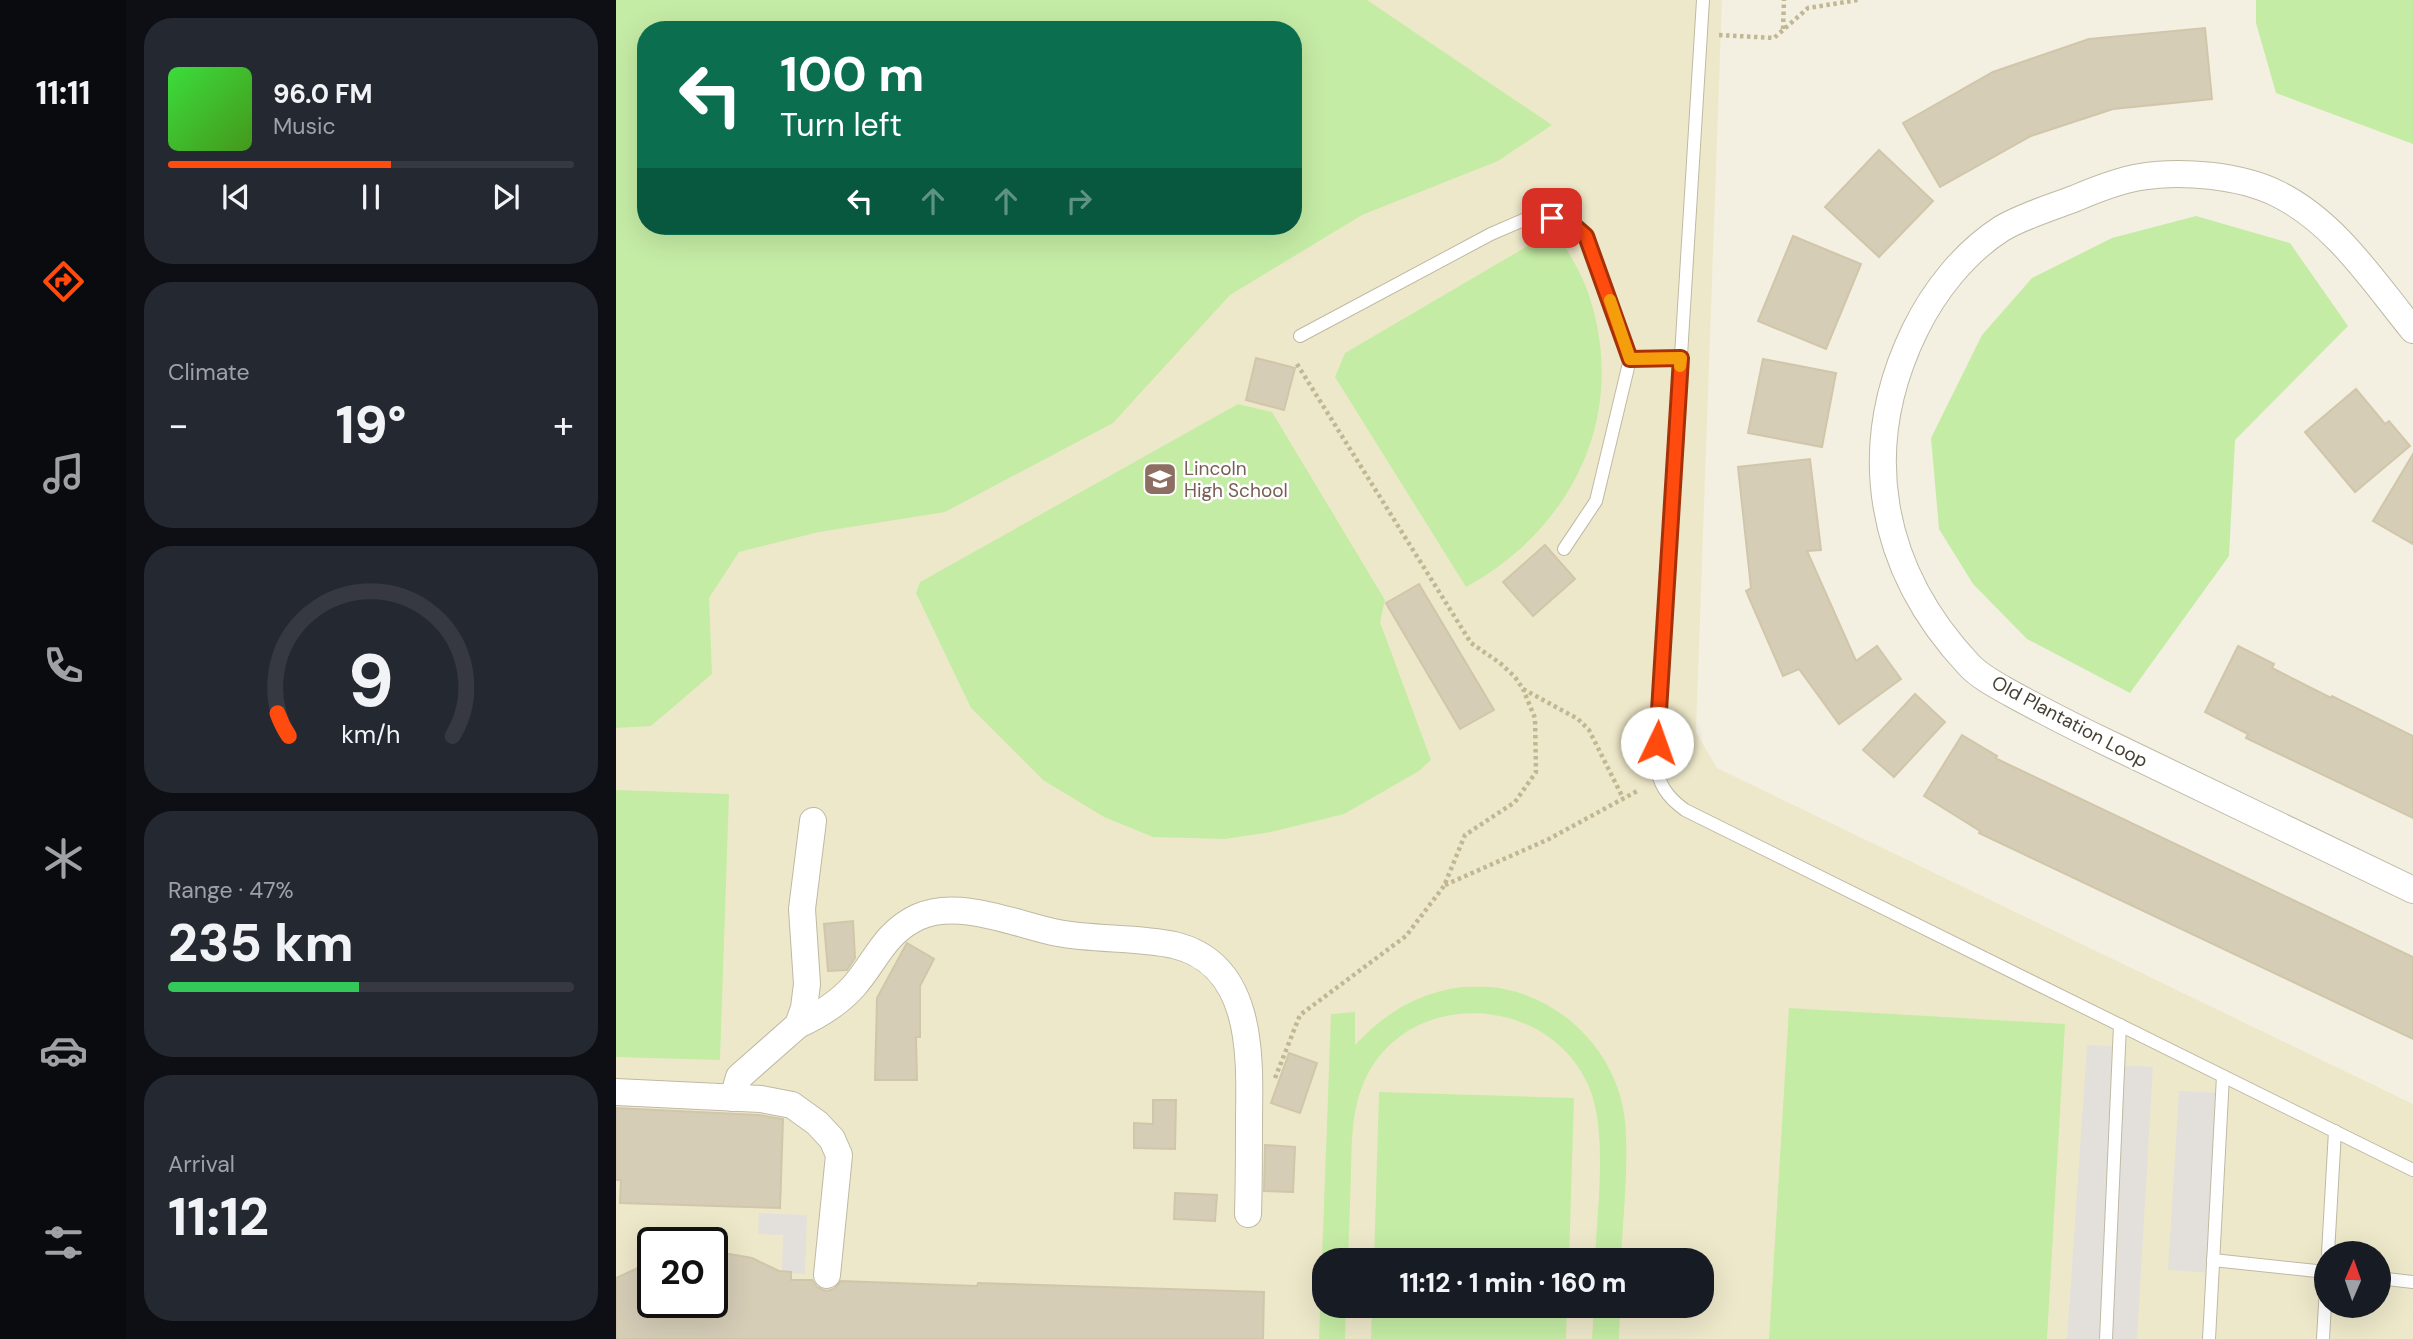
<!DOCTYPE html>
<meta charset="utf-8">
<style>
body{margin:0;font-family:"DM Sans",sans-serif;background:#242831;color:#f1f3f6;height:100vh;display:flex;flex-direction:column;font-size:26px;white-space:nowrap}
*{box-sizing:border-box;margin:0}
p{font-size:23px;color:#9ea1a6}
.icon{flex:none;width:38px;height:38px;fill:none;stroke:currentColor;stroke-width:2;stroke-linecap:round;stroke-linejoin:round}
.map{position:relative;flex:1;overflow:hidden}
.side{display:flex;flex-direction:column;gap:18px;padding:18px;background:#0d0f14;width:490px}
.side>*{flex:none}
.top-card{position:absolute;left:21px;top:21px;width:665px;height:214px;border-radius:28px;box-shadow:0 7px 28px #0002;background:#0b6e4f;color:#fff;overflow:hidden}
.needle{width:46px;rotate:2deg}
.tools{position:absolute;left:1698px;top:1241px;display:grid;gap:14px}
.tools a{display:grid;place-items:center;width:77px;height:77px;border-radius:50%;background:#171b24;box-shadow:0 7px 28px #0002;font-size:35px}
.speed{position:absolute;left:21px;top:1227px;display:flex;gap:14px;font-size:35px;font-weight:700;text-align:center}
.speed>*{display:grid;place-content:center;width:91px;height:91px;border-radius:50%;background:#171b24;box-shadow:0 7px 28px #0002;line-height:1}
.speed .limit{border:4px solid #111;border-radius:10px;background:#fff;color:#111}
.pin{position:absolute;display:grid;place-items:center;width:60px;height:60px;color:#fff;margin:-30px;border-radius:14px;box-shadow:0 4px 10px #0006}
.me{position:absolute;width:77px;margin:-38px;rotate:3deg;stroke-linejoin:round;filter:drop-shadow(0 0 5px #0008)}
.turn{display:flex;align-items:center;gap:24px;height:147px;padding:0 28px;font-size:32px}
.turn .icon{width:91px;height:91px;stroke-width:2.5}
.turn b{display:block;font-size:49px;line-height:60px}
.lanes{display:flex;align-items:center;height:66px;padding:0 28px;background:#0003;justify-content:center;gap:35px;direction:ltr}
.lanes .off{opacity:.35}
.big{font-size:52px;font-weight:800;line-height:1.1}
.side .widget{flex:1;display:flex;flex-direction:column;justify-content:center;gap:10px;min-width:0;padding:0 24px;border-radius:28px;background:#242831}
.side .dial{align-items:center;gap:0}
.dial svg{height:182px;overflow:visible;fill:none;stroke:#363941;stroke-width:7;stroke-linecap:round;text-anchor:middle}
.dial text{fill:#f1f3f6;stroke:none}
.song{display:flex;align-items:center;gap:21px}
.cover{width:84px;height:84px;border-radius:10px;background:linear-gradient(135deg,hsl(120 70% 55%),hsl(100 70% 35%))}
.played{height:7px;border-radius:4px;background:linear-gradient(90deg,#ff4b0d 55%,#363941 55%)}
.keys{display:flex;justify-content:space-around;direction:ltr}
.heat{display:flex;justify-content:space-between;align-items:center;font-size:38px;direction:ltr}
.charge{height:10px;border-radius:5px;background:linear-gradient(90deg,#34c759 47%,#363941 0)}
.trip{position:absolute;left:696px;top:1248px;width:402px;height:70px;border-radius:28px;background:#171b24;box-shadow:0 7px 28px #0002;font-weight:800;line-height:70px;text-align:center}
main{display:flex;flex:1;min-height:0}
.dock{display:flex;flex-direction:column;width:126px;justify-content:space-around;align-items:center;background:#090b0e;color:#9ea1a6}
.dock .icon{width:49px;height:49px}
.dock .on{color:#ff4b0d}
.dock b{font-size:32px;color:#f1f3f6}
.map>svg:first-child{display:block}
</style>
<main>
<nav class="dock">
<b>11:11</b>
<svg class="icon on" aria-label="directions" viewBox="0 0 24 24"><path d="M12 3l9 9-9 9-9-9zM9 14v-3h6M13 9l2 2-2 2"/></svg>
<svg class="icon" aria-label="music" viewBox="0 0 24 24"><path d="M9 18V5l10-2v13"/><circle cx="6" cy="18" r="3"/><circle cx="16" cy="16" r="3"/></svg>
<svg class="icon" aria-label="phone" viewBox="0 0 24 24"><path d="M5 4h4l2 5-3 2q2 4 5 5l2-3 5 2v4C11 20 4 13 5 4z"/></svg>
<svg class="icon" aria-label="climate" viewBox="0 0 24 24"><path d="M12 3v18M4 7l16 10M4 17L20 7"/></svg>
<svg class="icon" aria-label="car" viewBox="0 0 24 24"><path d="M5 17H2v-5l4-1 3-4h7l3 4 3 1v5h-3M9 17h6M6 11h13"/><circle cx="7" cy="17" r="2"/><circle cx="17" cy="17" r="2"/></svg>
<svg class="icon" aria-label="filters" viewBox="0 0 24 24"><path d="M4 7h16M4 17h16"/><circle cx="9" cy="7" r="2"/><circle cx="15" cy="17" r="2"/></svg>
</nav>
<section class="side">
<div class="widget">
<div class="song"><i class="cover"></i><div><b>96.0 FM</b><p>Music</p></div></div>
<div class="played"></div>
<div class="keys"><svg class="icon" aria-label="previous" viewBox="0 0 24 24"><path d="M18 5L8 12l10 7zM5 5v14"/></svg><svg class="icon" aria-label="pause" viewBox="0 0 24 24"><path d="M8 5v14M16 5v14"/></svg><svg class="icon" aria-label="next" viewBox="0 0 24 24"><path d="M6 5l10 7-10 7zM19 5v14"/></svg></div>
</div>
<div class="widget"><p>Climate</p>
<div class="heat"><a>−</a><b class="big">19°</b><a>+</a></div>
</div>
<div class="widget dial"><svg viewBox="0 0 100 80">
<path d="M14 69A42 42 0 1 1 86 69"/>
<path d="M14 69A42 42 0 0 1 9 59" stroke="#ff4b0d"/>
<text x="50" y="56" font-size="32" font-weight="700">9</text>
<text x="50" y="72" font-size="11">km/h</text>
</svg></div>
<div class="widget"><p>Range · 47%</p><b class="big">235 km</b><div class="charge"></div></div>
<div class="widget"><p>Arrival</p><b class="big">11:12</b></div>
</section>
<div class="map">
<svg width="1797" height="1339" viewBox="0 0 1797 1339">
<rect width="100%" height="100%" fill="#f3f0e2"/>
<!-- education -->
<path fill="#eee8ca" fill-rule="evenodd" d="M0,0h1106l-26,732 21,36 696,336v235h-1797zM30,30h647v196h-647zM37,1242h59v60h-59zM1710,1253h52v53h-52zM709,1260h378v46h-378z"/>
<!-- green -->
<g fill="#c5eca5" fill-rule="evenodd">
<path d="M0,0h751l185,125 -54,36 -136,54 -132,80 -117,128 -168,89 -126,20 -80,20 -30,46 3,76 -61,52 -35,2zM30,30h647v196h-647z"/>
<path d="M1640,0h157v144l-137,-51 -20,-70z"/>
<path d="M1580,216l94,27 58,83 -113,114 -6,116 -99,137 -103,-54 -54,-55 -34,-55 -8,-91 51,-103 50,-57 80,-40z"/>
<path d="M939,230c11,18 23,37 31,57 45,121 -10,240 -120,300l-131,-210 10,-24z"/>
<path d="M622,404l34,8 113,188 -5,22 51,138 -12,11 -75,43 -73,18 -46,7 -72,-2 -49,-20 -61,-37 -72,-72 -55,-115 4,-11z"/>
<path d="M0,790l113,4 -9,266 -104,-3z"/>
<path d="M846,987c14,0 28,-1 42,2 63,12 115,68 121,132 4,43 -2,96 -4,139h-26c2,-50 13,-128 -6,-173 -40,-94 -183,-101 -225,-5 -13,30 -12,61 -13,93 -1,28 -2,57 -3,85h-23v46h21l-1,33h-26l12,-325 24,-2v33c30,-32 62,-52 107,-58z"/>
<path d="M1173,1008l276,16 -18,315h-278z"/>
<path d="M763,1092l195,6 -5,162h-195z"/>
<path d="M756,1306h195l-1,33h-195z"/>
<path d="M978,1306h26l-1,33h-27z"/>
</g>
<!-- parking -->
<g fill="#e3e0db">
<path d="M1471,1045l32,1 -1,19 35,2 -16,272h-70z"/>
<path d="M1563,1091l44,2 -10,180 -45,-3z"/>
<path d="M143,1213l48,2 -2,59 -23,-1 1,-38 -25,-1z"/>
</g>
<!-- building -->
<g fill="#d5cdb6" stroke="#d1c6a9" stroke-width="2">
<path d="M1589,28l7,71 -99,10 -82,27 -91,51 -37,-64 90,-51 96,-33z"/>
<path d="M1263,150l54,51 -54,56 -54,-50z"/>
<path d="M1177,236l68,28 -35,85 -68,-28z"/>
<path d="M640,358l39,10 -11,42 -38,-10z"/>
<path d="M1147,359l73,14 -14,74 -74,-14z"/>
<path d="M1740,389l29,35 4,-3 21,25 -55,46 -50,-60z"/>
<path d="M1797,454v90l-40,-23z"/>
<path d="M1194,459l11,91 -14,1 49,110 21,-15 24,33 -62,45 -40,-55 -16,7 -37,-85 5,-3 -13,-121z"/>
<path d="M929,545l30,34 -42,37 -30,-34z"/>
<path d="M803,584l75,126 -34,19 -74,-126z"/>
<path d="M1622,646l36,18 -2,4 59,30 1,-2 81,40v82l-167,-80 2,-4 -43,-22z"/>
<path d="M1299,694l30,28 -51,55 -31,-27z"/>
<path d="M1346,735l35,21 -2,2 418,199v82l-434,-206 1,-2 -56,-35z"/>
<path d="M237,921l2,37 -8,12 -19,1 -4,-47z"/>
<path d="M291,943l27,16 -14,27v51h-4l1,43h-42l2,-82z"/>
<path d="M673,1053l28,10 -17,50 -29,-10z"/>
<path d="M537,1100h23l-1,49 -41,-1v-25l19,1z"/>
<path d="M0,1108l143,7 24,4 -3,89 -160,-5 1,-23h-5z"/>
<path d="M649,1145l30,2 -2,45 -29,-1z"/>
<path d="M559,1193l42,2 -2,26 -41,-2z"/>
<path d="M96,1251l40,7 27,13 12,1v8h21l5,7 9,4 8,-2 7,-8 136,5 1,-3 286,9 -1,47h-647v-61l37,-17v41h59z"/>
</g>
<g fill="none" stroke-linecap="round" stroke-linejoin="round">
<!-- service casing -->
<g stroke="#bfb9a4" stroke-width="14">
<g id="service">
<path d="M1087,0l-47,760c1,23 11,37 29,50l728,360"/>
<path d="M684,336l191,-102 44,-19 34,6 17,15 44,123 51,-1"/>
<path d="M948,549l32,-48 34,-142"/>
<path d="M1712,1253l7,-122"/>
<path d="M1597,1260l113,12"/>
<path d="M1762,1278l35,4"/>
<path d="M1490,1339l14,-314"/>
<path d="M1593,1339l14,-263"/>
<path d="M1707,1339l3,-52"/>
</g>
</g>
<!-- minor casing -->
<g stroke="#bfb9a4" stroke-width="28">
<g id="minor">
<path d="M1797,330c-40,-49 -77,-107 -135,-136 -38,-19 -97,-24 -138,-17 -23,4 -43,12 -64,21 -23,9 -54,18 -75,31 -37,24 -67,62 -86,101 -58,119 -36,239 54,335 11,12 29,21 43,29 33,18 66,35 100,51 100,48 201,97 301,145"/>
<path d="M182,1025c22,-10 40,-21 56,-39 22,-25 30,-53 64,-69 41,-19 99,8 140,16 37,7 79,4 116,12 79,19 76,109 75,173 0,32 0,64 -1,96"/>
<path d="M0,1092l145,7 31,6 25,18 15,16 7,16 -12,120"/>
<path d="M117,1098l6,-21 59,-52 6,-17 3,-24 -5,-75 11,-88"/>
</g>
</g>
<!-- path -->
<g stroke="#c2b793" stroke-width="4.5" stroke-dasharray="3.5 3.5" stroke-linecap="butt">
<path d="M1167,29l1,-29"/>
<path d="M1103,35l55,3 34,-30 50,-8"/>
<path d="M681,364l174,279 29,20 15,14 8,12 55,30 11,11 34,68"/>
<path d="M829,885l104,-46 90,-49"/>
<path d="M659,1078l25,-63 106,-79 38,-50 21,-51 50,-33 21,-30 -1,-54 -12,-29"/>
</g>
<!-- service -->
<use href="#service" stroke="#fff" stroke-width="12"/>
<!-- minor -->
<use href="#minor" stroke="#fff" stroke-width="26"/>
</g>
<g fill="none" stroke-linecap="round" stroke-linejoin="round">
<!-- route casing -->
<g stroke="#a63108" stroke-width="18">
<path id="route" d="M936,218l17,3 17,15 44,123 51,-1 -24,385"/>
</g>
<!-- route -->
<use href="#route" stroke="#ff4b0d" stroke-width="12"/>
<!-- slow -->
<path stroke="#f59e0b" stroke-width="12" d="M994,300l20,59 51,-1 -1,8"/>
</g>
<!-- icons -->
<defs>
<g id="school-square" transform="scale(1.75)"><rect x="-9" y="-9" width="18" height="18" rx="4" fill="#8d6e63" stroke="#fff"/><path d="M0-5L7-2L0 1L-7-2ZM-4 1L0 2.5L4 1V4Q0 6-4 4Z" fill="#fff"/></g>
</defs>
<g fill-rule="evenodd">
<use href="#school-square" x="544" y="479"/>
</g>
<g text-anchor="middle" stroke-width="5" stroke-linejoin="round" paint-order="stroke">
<!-- education labels -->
<g font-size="19" fill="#785e54" stroke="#fff" text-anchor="start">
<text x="568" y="475">Lincoln<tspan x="568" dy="22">High School</tspan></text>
</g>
<!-- street labels -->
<g font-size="19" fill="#453f32" stroke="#fff">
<text transform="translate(1454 721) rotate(28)" y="7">Old Plantation Loop</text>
</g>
</g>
</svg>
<div class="tools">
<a><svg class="needle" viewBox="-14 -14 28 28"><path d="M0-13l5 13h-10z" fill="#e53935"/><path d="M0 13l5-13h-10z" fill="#9ea1a6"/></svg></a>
</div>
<div class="speed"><div class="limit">20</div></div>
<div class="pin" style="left:936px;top:218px;background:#d93025"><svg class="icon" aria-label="arrive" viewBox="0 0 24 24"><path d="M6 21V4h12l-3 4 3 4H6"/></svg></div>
<svg class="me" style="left:1041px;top:743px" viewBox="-20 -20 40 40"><circle r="19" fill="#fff"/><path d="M0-13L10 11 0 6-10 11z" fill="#ff4b0d"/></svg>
<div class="trip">11:12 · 1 min · 160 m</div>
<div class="top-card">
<div class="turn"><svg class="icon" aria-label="left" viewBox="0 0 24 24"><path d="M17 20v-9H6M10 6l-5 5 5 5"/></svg><div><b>100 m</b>Turn left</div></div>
<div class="lanes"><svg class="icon" aria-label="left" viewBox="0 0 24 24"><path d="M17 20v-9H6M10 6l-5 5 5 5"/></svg><svg class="icon off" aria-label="ahead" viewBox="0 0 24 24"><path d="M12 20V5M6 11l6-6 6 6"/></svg><svg class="icon off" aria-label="ahead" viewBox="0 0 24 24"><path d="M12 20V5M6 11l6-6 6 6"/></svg><svg class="icon off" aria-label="right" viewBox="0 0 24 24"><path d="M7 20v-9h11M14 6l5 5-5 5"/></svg></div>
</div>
</div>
</main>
